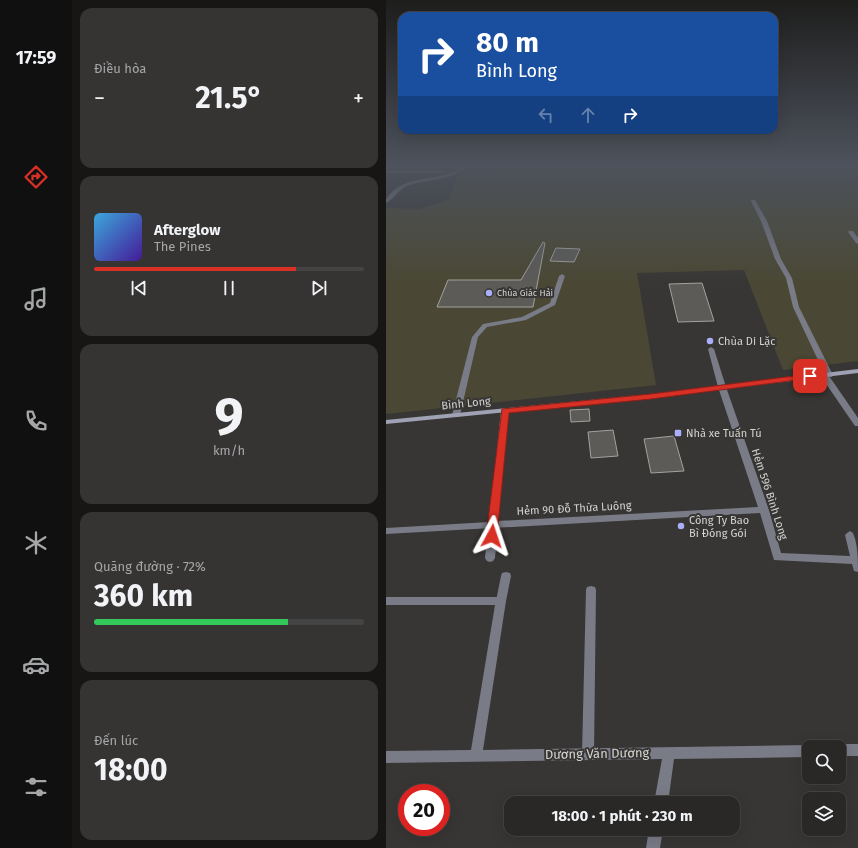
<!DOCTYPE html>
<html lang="vi">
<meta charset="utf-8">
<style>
body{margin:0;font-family:"Fira Sans",sans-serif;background:#353433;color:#f1f3f6;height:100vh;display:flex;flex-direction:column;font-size:15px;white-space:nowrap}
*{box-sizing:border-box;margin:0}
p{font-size:13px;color:#a5a6a7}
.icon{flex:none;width:22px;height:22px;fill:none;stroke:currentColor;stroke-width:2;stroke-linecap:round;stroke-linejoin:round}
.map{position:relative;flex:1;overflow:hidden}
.details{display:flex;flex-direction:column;gap:8px;padding:8px;background:#171615;width:314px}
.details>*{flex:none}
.top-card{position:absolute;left:12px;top:12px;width:380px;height:122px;border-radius:12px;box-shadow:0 4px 16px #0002,0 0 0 1px #454444;background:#1a4fa0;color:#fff;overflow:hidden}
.fabs{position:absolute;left:416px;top:740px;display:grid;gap:8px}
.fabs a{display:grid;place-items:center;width:44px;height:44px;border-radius:8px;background:#292827;box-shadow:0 4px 16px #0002,0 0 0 1px #454444;font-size:20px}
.speed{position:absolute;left:12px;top:784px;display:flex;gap:8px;font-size:20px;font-weight:700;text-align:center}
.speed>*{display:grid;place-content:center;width:52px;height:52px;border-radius:50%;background:#292827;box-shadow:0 4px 16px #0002,0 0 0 1px #454444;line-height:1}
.speed .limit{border:6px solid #d22;background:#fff;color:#111}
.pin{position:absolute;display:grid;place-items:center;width:34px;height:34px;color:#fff;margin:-17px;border-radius:8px;box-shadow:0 2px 6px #0006}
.me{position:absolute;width:44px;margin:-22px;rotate:5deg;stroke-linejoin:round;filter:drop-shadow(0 0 3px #0008)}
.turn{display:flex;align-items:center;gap:14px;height:84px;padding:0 12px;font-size:18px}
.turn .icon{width:52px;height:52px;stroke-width:2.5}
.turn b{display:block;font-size:28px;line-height:34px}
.lanes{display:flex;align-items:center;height:38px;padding:0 12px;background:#0003;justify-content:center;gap:20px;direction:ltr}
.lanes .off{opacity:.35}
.big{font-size:30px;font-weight:700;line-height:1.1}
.details .card{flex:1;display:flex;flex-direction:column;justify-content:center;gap:6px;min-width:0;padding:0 14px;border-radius:12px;background:#353433}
.details .dial{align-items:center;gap:0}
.dial b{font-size:52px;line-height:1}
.song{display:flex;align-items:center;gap:12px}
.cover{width:48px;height:48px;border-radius:6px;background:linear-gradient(135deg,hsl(200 70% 55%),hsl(260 70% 35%))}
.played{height:4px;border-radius:2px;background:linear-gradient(90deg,#d93025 75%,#454444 75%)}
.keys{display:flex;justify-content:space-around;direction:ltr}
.heat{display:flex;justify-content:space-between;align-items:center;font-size:22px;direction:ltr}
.charge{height:6px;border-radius:3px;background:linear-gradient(90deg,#34c759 72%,#454444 0)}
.trip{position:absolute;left:118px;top:796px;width:236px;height:40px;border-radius:12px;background:#292827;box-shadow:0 4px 16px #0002,0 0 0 1px #454444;font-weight:700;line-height:40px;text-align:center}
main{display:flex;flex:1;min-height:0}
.tab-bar{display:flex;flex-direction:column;width:72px;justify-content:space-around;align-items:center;background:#101010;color:#a5a6a7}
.tab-bar .icon{width:28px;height:28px}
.tab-bar .active{color:#d93025}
.tab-bar b{font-size:18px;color:#f1f3f6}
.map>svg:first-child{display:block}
</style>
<main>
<nav class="tab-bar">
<b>17:59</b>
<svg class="icon active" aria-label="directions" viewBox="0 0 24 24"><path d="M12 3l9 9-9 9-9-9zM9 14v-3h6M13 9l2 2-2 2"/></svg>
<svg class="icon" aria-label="music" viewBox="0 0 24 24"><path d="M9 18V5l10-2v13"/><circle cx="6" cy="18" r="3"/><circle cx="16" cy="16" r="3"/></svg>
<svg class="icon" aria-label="phone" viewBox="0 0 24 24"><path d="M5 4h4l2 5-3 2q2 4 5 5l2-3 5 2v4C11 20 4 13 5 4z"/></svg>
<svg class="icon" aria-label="climate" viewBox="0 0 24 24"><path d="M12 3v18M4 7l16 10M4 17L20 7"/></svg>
<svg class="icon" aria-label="car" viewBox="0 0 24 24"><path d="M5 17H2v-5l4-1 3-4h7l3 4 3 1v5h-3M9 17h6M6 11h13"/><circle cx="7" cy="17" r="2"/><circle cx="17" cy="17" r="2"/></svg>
<svg class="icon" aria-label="filters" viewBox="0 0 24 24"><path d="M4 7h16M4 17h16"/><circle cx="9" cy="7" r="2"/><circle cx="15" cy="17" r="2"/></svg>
</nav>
<section class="details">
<div class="card"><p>Điều hòa</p>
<div class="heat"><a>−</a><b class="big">21.5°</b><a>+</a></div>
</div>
<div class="card">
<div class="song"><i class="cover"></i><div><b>Afterglow</b><p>The Pines</p></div></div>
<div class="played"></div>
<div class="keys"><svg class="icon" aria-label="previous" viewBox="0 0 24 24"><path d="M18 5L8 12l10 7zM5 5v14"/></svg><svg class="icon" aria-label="pause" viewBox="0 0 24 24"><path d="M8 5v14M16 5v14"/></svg><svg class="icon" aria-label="next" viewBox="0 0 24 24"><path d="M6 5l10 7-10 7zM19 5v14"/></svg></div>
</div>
<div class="card dial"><b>9</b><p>km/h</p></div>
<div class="card"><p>Quãng đường · 72%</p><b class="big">360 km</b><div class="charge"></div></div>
<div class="card"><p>Đến lúc</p><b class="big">18:00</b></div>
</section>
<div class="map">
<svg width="472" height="848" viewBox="0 0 472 848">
<rect width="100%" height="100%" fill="#373634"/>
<!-- green -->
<path fill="#4a4834" d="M0,165h472v196l-75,9 -39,-100 -107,3 19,112 -270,29v-206l34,1 29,-10 9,-25 -72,-1z"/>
<!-- building -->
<g fill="#5c5b58" stroke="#a2a29e">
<path d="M157,242l2,1 -12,64h-96l11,-27h73z"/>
<path d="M170,248l24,1 -6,13 -24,-1z"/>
<path d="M316,283l12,38 -36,1 -9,-38z"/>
<path d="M203,409l1,12 -19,1 -1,-12z"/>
<path d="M227,430l5,26 -27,2 -3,-26z"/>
<path d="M288,436l10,35 -33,2 -7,-34z"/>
</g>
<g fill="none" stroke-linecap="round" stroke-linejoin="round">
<!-- lane -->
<g fill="#797b87" fill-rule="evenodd">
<path d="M365,200h4l12,21 14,38 11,19 7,29 34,68 -1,2h-6l-1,-2 -32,-68 -7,-29 -11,-19 -14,-38 -10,-20z"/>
<path d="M463,231h4l5,7v6l-2,-1 -8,-11z"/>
<path d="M176,274l3,2 -10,29 -29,15 -39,7 -9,10 -18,78 -1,2h-6l-1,-2 20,-78 11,-13 39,-7 28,-14 9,-27z"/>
<path d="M325,347l3,2 12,38 -1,2h-6l-1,-2 -10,-38z"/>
<path d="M107,522l3,1 2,2 -3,33 -2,3 -3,1 -3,-1 -2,-3 3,-33 2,-2z"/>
<path d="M120,572l4,1 1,3 -5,25 -1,3 -4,1 -4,-1 -1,-3 5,-25 1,-3z"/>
<path d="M205,586l4,1 1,3 -2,163 -2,4 -4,2 -4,-2 -2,-4 4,-163 1,-3z"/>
</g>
<!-- street -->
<g fill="#797b87" fill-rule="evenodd">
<path d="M78,165h5c-17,17 -41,13 -62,21 -9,4 -13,13 -21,17v-4c3,-4 7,-9 11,-11 20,-14 48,-6 67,-23z"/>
<path d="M0,171h57l2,1 -2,1h-57z"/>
<path d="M435,373h6l31,45v8h-3l-35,-51z"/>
<path d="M333,385h6l1,2 43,123 12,43 69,3 -5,-21 2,-2 3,-2 3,2c5,12 5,26 5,39l-4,-1 -2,-7 -78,-4 -14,-47 -374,21v-6l103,-6 12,-112 4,-2 4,2 -11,111 260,-14 -40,-120z"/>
<path d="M0,597h115l4,1 1,3 -23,149 326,-5 5,2h-5v10l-135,2 -6,44h-14l8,-44 -276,4v-12l85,-1 24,-145h-109z"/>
<path d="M453,744h19v12h-19v-9h-5z"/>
<path d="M263,829h14l-3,19h-14z"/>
</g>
<!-- secondary -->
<path fill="#9fa1b4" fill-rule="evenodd" d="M472,369v4l-207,25 -265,26v-4l265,-26z"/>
</g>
<!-- sky -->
<linearGradient id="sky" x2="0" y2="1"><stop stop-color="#1e1e1d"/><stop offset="0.58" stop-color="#4d525c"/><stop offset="1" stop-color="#4d525c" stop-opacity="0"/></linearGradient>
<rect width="472" height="284" fill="url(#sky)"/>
<!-- route -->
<path fill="#d93025" stroke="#8d1f18" d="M424,374l4,2 -2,2 -161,21 -142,14 -12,123 -2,3h-7l-2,-3 16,-127 149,-15z"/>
<!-- markers -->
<g fill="#abaffb" stroke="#373634" stroke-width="1.5">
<circle cx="103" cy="293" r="4"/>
<circle cx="324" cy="341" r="4"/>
<rect x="288" y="429" width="8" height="8" rx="2"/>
<circle cx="295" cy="526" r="4"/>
</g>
<g text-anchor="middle" stroke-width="4" stroke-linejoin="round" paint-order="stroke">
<!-- far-poi labels -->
<g font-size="9" fill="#d3d3d1" stroke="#373634" text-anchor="start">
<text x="111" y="296">Chùa Giác Hải</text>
</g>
<!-- poi labels -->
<g font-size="11" fill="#d3d3d1" stroke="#373634" text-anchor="start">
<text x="332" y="345">Chùa Di Lặc</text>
<text x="300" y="437">Nhà xe Tuấn Tú</text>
<text x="303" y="524">Công Ty Bao<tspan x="303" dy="13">Bì Đóng Gói</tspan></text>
</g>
<!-- street labels -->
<g font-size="11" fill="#d3d3d1" stroke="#373634">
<text transform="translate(80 403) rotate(-6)" y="4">Bình Long</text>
<text transform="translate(384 494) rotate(72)" y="4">Hẻm 596 Bình Long</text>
<text transform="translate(188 508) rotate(-3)" y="4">Hẻm 90 Đỗ Thừa Luông</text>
</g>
<!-- near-street labels -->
<g font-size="13" fill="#d3d3d1" stroke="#373634">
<text transform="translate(211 753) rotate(-1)" y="5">Dương Văn Dương</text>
</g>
</g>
</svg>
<div class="fabs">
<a><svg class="icon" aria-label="search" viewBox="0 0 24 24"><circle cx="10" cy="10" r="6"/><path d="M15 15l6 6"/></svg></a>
<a><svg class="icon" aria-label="layers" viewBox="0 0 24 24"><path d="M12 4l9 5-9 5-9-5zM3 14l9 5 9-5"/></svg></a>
</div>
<div class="speed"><div class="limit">20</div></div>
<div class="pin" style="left:424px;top:376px;background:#d93025"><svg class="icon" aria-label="arrive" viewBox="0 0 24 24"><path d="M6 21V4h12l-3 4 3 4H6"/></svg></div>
<svg class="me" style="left:106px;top:536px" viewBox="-20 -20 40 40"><path d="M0-17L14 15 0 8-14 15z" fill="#d93025" stroke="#fff" stroke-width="4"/></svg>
<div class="trip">18:00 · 1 phút · 230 m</div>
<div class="top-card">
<div class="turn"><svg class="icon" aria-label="right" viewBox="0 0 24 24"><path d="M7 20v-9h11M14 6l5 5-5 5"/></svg><div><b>80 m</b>Bình Long</div></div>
<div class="lanes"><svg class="icon off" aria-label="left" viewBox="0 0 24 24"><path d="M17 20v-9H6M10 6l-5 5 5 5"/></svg><svg class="icon off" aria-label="ahead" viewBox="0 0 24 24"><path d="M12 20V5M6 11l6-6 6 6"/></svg><svg class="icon" aria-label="right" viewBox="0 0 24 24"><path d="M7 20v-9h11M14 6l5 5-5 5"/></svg></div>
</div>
</div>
</main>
